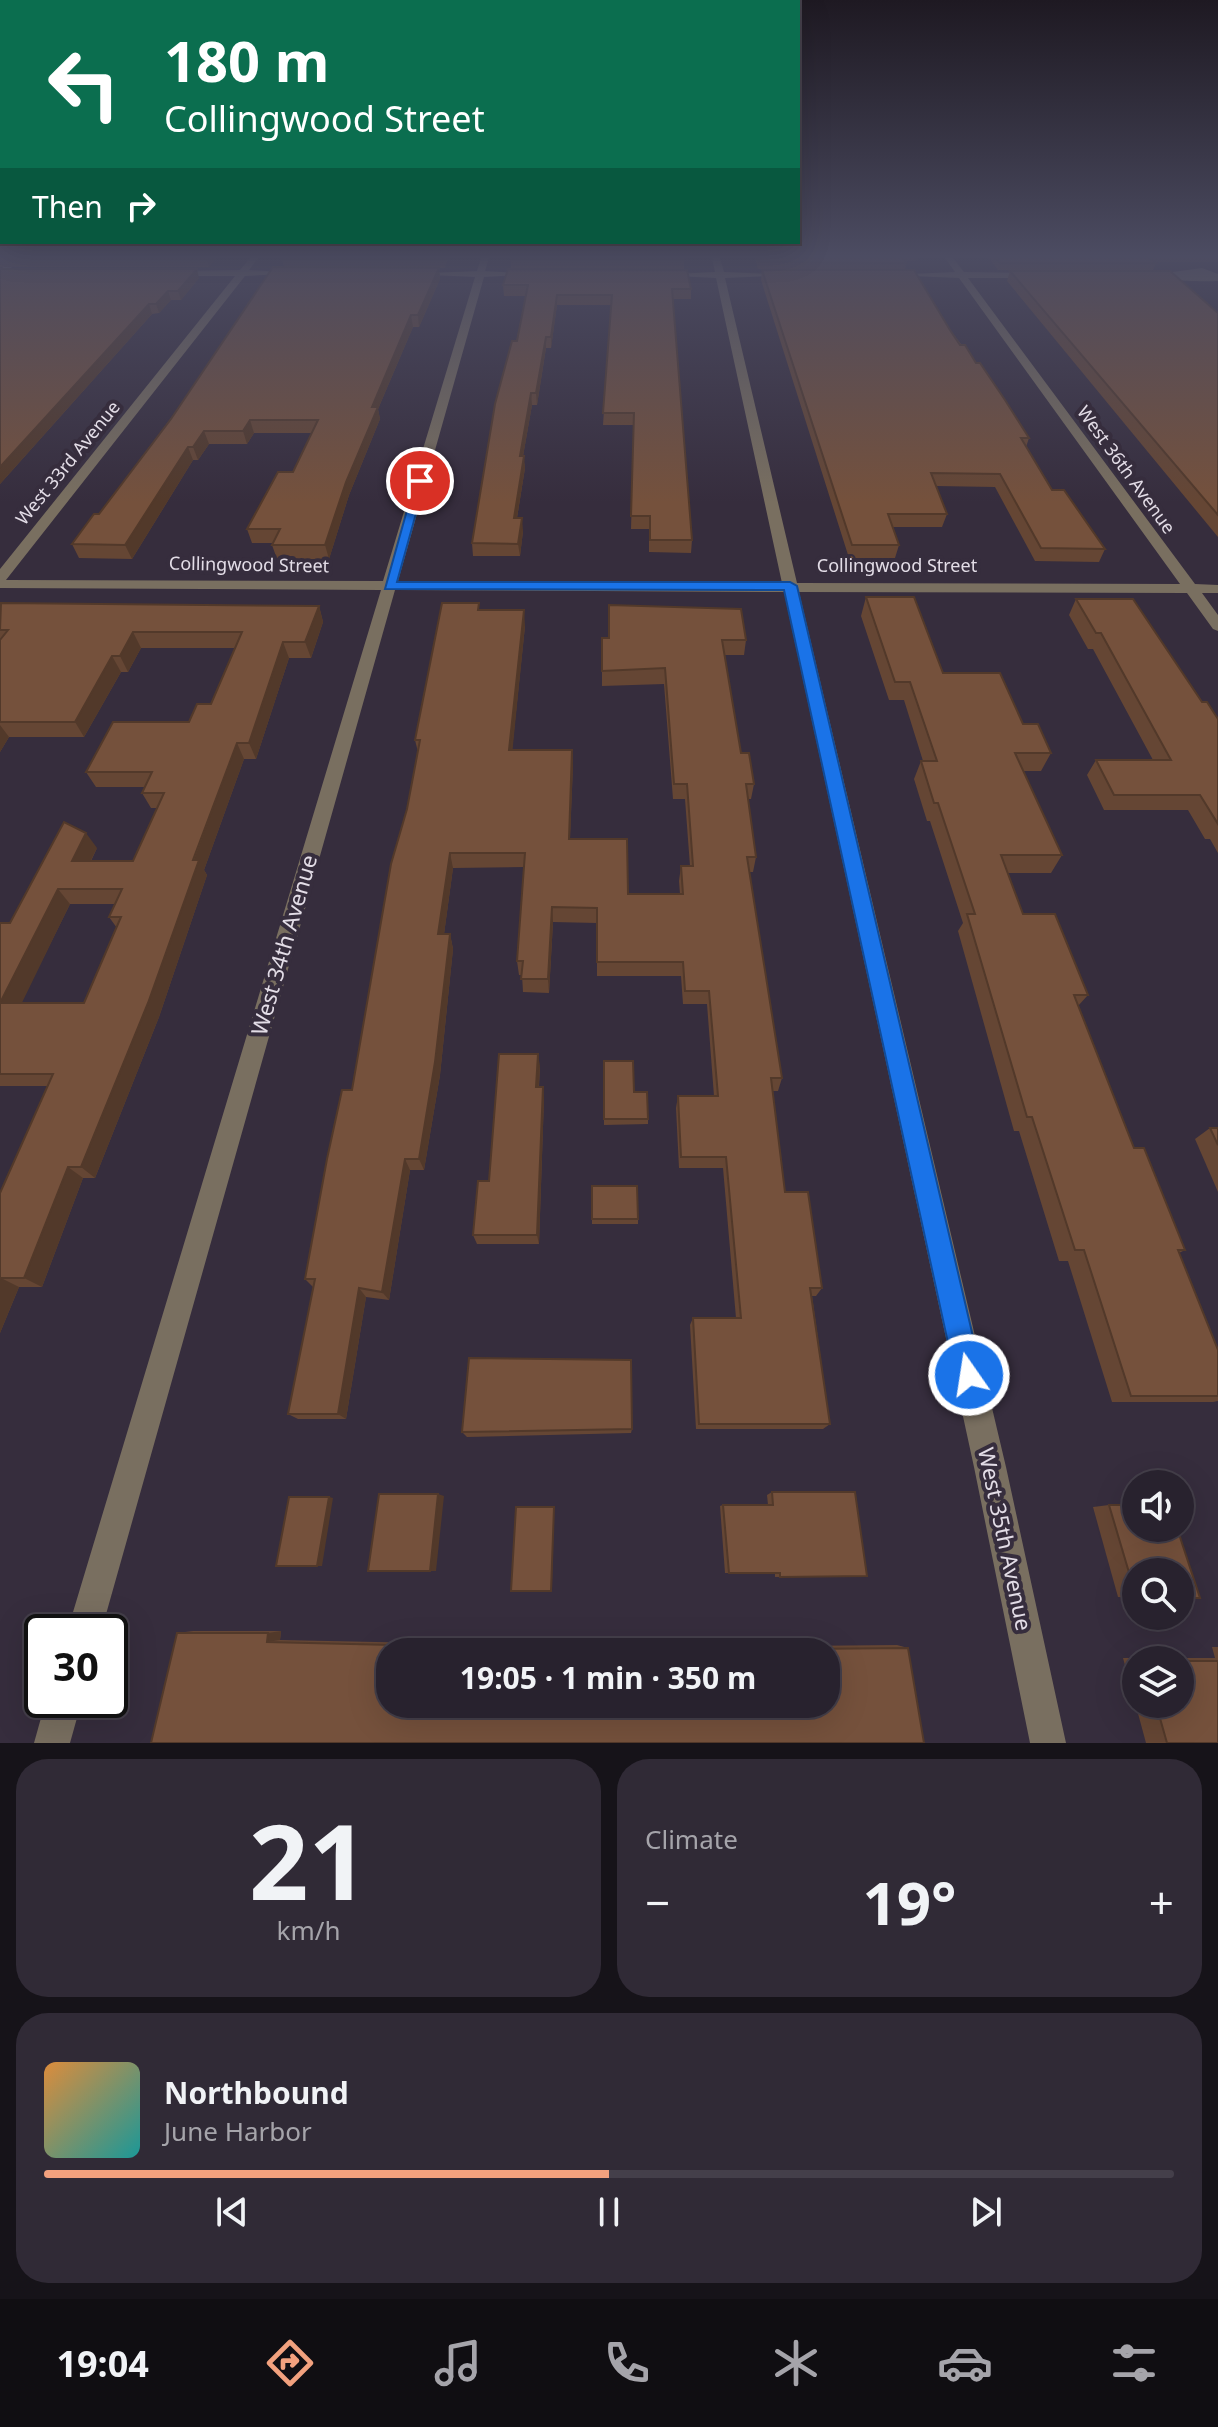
<!DOCTYPE html>
<meta charset="utf-8">
<style>
body{margin:0;font-family:"Noto Sans",sans-serif;background:#302a36;color:#f1f3f6;height:100vh;display:flex;flex-direction:column;font-size:30px;white-space:nowrap}
*{box-sizing:border-box;margin:0}
p{font-size:26px;color:#a5a4aa}
.icon{flex:none;width:44px;height:44px;fill:none;stroke:currentColor;stroke-width:2;stroke-linecap:round;stroke-linejoin:round}
.map{position:relative;height:1743px;overflow:hidden}
.drawer{display:flex;flex-direction:column;gap:16px;padding:16px;background:#161319;flex:1}
.drawer>*{flex:none}
.banner{position:absolute;left:0px;top:0px;width:800px;height:244px;box-shadow:0 8px 32px #0002,0 0 0 2px #443f4a;background:#0b6e4f;color:#fff;overflow:hidden}
.tools{position:absolute;left:1122px;top:1470px;display:grid;gap:16px}
.tools a{display:grid;place-items:center;width:72px;height:72px;border-radius:50%;background:#28222e;box-shadow:0 8px 32px #0002,0 0 0 2px #443f4a;font-size:40px}
.speed{position:absolute;left:24px;top:1614px;display:flex;gap:16px;font-size:40px;font-weight:700;text-align:center}
.speed>*{display:grid;place-content:center;width:104px;height:104px;border-radius:50%;background:#28222e;box-shadow:0 8px 32px #0002,0 0 0 2px #443f4a;line-height:1}
.speed .limit{border:4px solid #111;border-radius:12px;background:#fff;color:#111}
.pin{position:absolute;display:grid;place-items:center;width:68px;height:68px;color:#fff;margin:-34px;border:4px solid #fff;border-radius:50%;box-shadow:0 2px 8px #0007}
.me{position:absolute;width:88px;margin:-44px;rotate:347deg;stroke-linejoin:round;filter:drop-shadow(0 0 6px #0008)}
.turn{display:flex;align-items:center;gap:28px;height:168px;padding:0 32px;font-size:36px}
.turn .icon{width:104px;height:104px;stroke-width:2.5}
.turn b{display:block;font-size:56px;line-height:68px}
.then{display:flex;align-items:center;height:76px;padding:0 32px;background:#0003;gap:16px;font-size:30px}
.big{font-size:60px;font-weight:700;line-height:1.1}
.drawer .tile{flex:1;display:flex;flex-direction:column;justify-content:center;gap:12px;min-width:0;padding:0 28px;border-radius:32px;background:#302a36}
.drawer .dial{align-items:center;gap:0}
.dial b{font-size:104px;line-height:1}
.song{display:flex;align-items:center;gap:24px}
.cover{width:96px;height:96px;border-radius:12px;background:linear-gradient(135deg,hsl(30 70% 55%),hsl(180 70% 35%))}
.played{height:8px;border-radius:4px;background:linear-gradient(90deg,#f2a17e 50%,#443f4a 50%)}
.keys{display:flex;justify-content:space-around;direction:ltr}
.heat{display:flex;justify-content:space-between;align-items:center;font-size:44px;direction:ltr}
.drawer .tiles{flex:1;display:grid;gap:16px;grid-template-columns:1fr 1fr}
.tile:last-child{grid-column:span 2}
.trip{position:absolute;left:376px;top:1638px;width:464px;height:80px;border-radius:32px;background:#28222e;box-shadow:0 8px 32px #0002,0 0 0 2px #443f4a;font-weight:700;line-height:80px;text-align:center}
.dock{display:flex;height:128px;justify-content:space-around;align-items:center;background:#100e12;color:#a5a4aa}
.dock .icon{width:56px;height:56px}
.dock .selected{color:#f2a17e}
.dock b{font-size:36px;color:#f1f3f6}
.map>svg:first-child{display:block}
</style>
<div class="map">
<svg width="1218" height="1743" viewBox="0 0 1218 1743">
<rect width="100%" height="100%" fill="#362d3d"/>
<g fill="none" stroke-linecap="round" stroke-linejoin="round">
<!-- minor -->
<g fill="#796f60" fill-rule="evenodd">
<path d="M14,258h9l-23,19v-7z"/>
<path d="M250,258h8l-9,12 51,3 -55,3 -239,304 377,1 92,-304 -67,-3 69,-3 4,-13h8l-4,13 51,3 -52,3 -86,304 384,2 -66,-305 -60,-3 59,-3 -3,-14h8l4,14 68,3 -67,3 72,305 383,1 -221,-306 -71,-3 67,-3 -10,-14h8l11,14 75,1 -3,5h-68l227,306 23,1v8h-16l16,22v16l-5,-2 -26,-36 -388,-1 207,875 60,276h-36l-56,-276 -190,-875 -389,-2 -294,1042h-34l314,-1042 -381,-2v-19l235,-293h-63l-3,-5 71,-1z"/>
<path d="M1202,268l16,6v7c-12,1 -65,-1 -74,-5z"/>
<path d="M46,1700h36l-12,43h-36z"/>
</g>
</g>
<!-- wall -->
<g fill="#654634" fill-rule="evenodd">
<path d="M0,258h216l-7,9h-209z"/>
<path d="M283,258h165l-3,10h-6l1,11 -21,48h-6l-35,82 2,10 -31,76 -20,64h-52l-5,-14 1,-2h-21l-5,-14 46,-57 19,-39h-58l-7,11h-38l-11,16h-5l-61,99 -53,-1 -7,-14 27,-30 185,-247 -2,-7z"/>
<path d="M755,258h161l-1,3h-10l1,2 -1,7 -147,-1z"/>
<path d="M989,258h229v4h-63l1,1 -3,7h-155z"/>
<path d="M511,260h173v9l-173,-1z"/>
<path d="M0,269l199,9 -18,22h-10l-12,13 -7,1 -152,170z"/>
<path d="M762,270l188,60 26,33 53,75 -3,9 26,43 53,59 -6,13 -64,-1 -40,-74 -59,-1 11,28 -5,13h-49l6,18 -4,13h-46l-88,-278z"/>
<path d="M1010,271l208,42v224l-211,-256z"/>
<path d="M503,285l188,4v10h-18l19,241 -1,13 -42,-1v-23h-18l3,-104h-31l8,-120h-54l-6,43h-5l-9,57h-5l-9,51 2,12 -8,50 6,13 -3,25h-47l-1,-13 54,-247h-22z"/>
<path d="M866,597l77,76 80,51 28,29 -10,18h-18l39,84 -11,18h-44l16,41 65,81 -10,11 56,142 51,102 -6,3 39,97v51l-5,1h-101l-44,-141h-9l-40,-130h-5l-56,-200 5,-8 -33,-102h-3l-13,-42 7,-18h2l-19,-61h-15l-28,-84z"/>
<path d="M1076,599l126,103 16,17v134l-8,-14h-5l-17,-29h-84l-17,-35 9,-15h57l-60,-111h-5l-19,-34z"/>
<path d="M0,604l319,2 4,16 -12,36h-22l-33,101h-12l-40,111 3,5 -48,142 -64,161h-12l-41,109h-23l-19,46v-140l48,-107h-48v-163h10l87,-75 -6,13h42l24,-53h-6l-9,-15 3,-6h-49l-10,-15 103,-50 22,-18 24,-56h-94l-13,24h-7l-37,65h-75l-9,15zM70,904h45l-6,13 8,11 -33,75h-63z"/>
<path d="M480,610l45,16 -13,124h60l1,15 -3,74 58,55h52l-1,-13 2,-15h9l-5,-67h-12l-9,-115 -62,2v-48l144,2 -2,15h-19l16,98 13,31 -3,15h-3l8,58 -3,15h-4l33,206 -4,13h-6l13,101 37,96 -6,8h-4l18,128 -7,5h-127l-6,-104 3,-7h43l-13,-150h-44l-3,-60 2,-12h36l-7,-92h-24l-2,-28h-84v-53l-44,-1 -4,71 -26,-1 -1,-17h-3l-2,-14 7,-94 -71,1 -9,66h6l3,15 -13,126 -16,95h-14l-21,130 -23,-3 -20,122h-48l-10,-5 25,-127 -8,-8 47,-189 55,-281 11,-57 -3,-12z"/>
<path d="M604,1061l30,31 14,27v5l-44,1z"/>
<path d="M540,1066l-1,21 5,11 -5,146h-62l-4,-9z"/>
<path d="M1210,1128h8v64l-23,-53z"/>
<rect x="592" y="1219" width="46" height="5"/>
<path d="M632,1429l-1,4 -164,4 -5,-5z"/>
<path d="M772,1492l95,84 -92,1v-4h-50l-5,-67 3,-1h45l-1,-10z"/>
<path d="M1109,1505l27,93 -18,-1 -25,-90z"/>
<path d="M193,1631h88l-1,9 247,5 -1,7h-136l436,52v-52h-32l-1,-6 104,-1 11,3 16,95 -747,-110z"/>
<path d="M1212,1647h6v96h-72l-23,-85h92zM1136,1660h44v44h-44z"/>
</g>
<!-- shaded-wall -->
<g fill="#52392a">
<path d="M206,258h10l-7,9z"/>
<path d="M439,268l1,11 -21,48 -1,-12z"/>
<path d="M197,269l2,9 -18,22 -3,-9z"/>
<path d="M168,291l3,9 -12,13 -3,-9z"/>
<path d="M557,295v10l-6,43v-11z"/>
<path d="M149,304l3,10 -152,170v-17z"/>
<path d="M411,315l2,12 -35,82 2,10 -31,76 -20,64 -4,-14 21,-63 26,-75z"/>
<path d="M546,337v11l-9,57 -1,-12z"/>
<path d="M531,393l1,12 -11,63 -1,-12z"/>
<path d="M250,420l4,13 -7,11 -4,-13z"/>
<path d="M204,431l5,13 -11,16 -5,-13z"/>
<path d="M188,447l5,13 -61,99 -7,-14z"/>
<path d="M524,456l1,12 -10,62 -1,-12z"/>
<path d="M522,518l1,13 -3,25 -2,-12z"/>
<path d="M319,606l4,16 -12,36 -6,-16z"/>
<path d="M524,610l1,16 -14,139 -2,-15z"/>
<path d="M133,632l8,16 -13,24 -8,-16z"/>
<path d="M283,642l6,16 -33,101 -7,-16z"/>
<path d="M112,656l9,16 -37,65 -9,-15z"/>
<path d="M0,725l9,12 -9,15z"/>
<path d="M237,743l7,16 -40,111 3,5 -48,142 -64,161 -14,-11z"/>
<path d="M572,750l1,15 -4,89v-15z"/>
<path d="M86,833l11,15 -14,28 -11,-15z"/>
<path d="M450,853l3,15 -11,81 -4,-15z"/>
<path d="M58,889l12,15 -55,113 -15,-14z"/>
<path d="M552,907l1,15 -4,71 -1,-14z"/>
<path d="M450,934l3,15 -13,126 -16,95 -5,-11z"/>
<path d="M538,1054l2,12 -2,32 -2,-11z"/>
<path d="M543,1087l1,11 -5,146 -2,-9z"/>
<path d="M405,1159l5,11 -21,130 -7,-8z"/>
<path d="M68,1167l15,11 -41,109 -18,-9z"/>
<path d="M1,1278l18,9 -19,46v-53z"/>
<path d="M359,1288l7,9 -20,122 -8,-5z"/>
<path d="M438,1494l6,2 -8,75h-6z"/>
<path d="M329,1497l4,1 -11,68h-5z"/>
<path d="M554,1507l-2,84h-1z"/>
<path d="M281,1631l-1,9 -13,2 1,-9z"/>
</g>
<!-- building -->
<g fill="#75513c" stroke="#52392a" stroke-width="2">
<path d="M283,258h162l-1,2h-162z"/>
<rect x="511" y="258" width="173" height="2"/>
<path d="M758,258h145l3,5 -147,-1z"/>
<path d="M996,258h154l6,5h-156z"/>
<path d="M273,267l166,1 -21,47h-7l-39,92h6l-32,75 -21,63h-53l8,-16h-33l31,-57h15l25,-52h-68l-7,11h-39l-11,16h-5l-63,98 -53,-1 22,-30h5l72,-95z"/>
<path d="M0,269h197l-19,22h-10l-12,13h-7l-149,163z"/>
<path d="M508,269l179,1 4,19h-19l20,251h-42v-24h-19l3,-103h-31l9,-118h-55l-6,42h-5l-10,56h-5l-11,63h4l-10,62h8l-4,26 -46,-1 23,-139 17,-63h5l11,-56h-25z"/>
<path d="M762,270h152l36,60 10,15h5l11,18h4l25,37 24,38h-8l31,52h12l41,59 -64,-1 -41,-74 -69,-1 16,41h-59l11,31h-47z"/>
<path d="M1010,271h160l48,42v202z"/>
<path d="M866,597h48l29,76h57l23,51h15l13,29h-36l47,102h-61l22,59h32l33,81h-14l60,153h10l41,102h-7l40,100v46h-87l-47,-146h-9l-43,-133h-5l-60,-203h8l-37,-111h-4l-13,-42h16l-27,-79h-15z"/>
<path d="M1076,599h57l69,103h5l11,17v105l-18,-29h-86l-18,-35h75l-70,-127h-5z"/>
<path d="M1,603l318,3 -14,36h-22l-34,101h-12l-44,117h6l-51,143 -67,164h-13l-44,111h-23l-1,2v-87l53,-119h-53v-71h84l37,-86h-12l13,-28h-64l-58,114v-80h10l54,-101 22,11 -14,28h61l31,-68h-22l10,-21h-66l27,-50h76l8,-18h14l31,-72h-109l-13,24h-8l-37,66h-75v-82l8,-10h-8z"/>
<path d="M442,603h37l-1,7h46l-15,140h63l-3,89h58l1,55h55l-2,-28h12l-6,-82h-13l-9,-116 -63,3v-33h7v-33l132,4 5,31h-24l19,113h8l5,31h-8l10,73h-9l35,221h-11l14,114h23l14,96h-12l20,136h-131l-6,-106h48l-15,-161h-45l-3,-61h40l-9,-105h-24l-2,-29h-86v-54l-45,-1 -4,72h-27l2,-18h-6l8,-108h-75l-12,81h12l-15,128 -16,97h-14l-23,133 -23,-4 -21,126h-50l27,-135h-10l22,-120 15,-69h10l39,-226 16,-55 13,-69h-5z"/>
<path d="M499,1054h39l-2,33h7l-6,148h-64l5,-54h11z"/>
<path d="M604,1061h29l1,31h13l1,27h-44z"/>
<path d="M1210,1128h8v17z"/>
<path d="M592,1186h45l1,33h-46z"/>
<path d="M469,1358l162,2 1,69 -170,3z"/>
<path d="M772,1492h83l12,84 -87,1v-4h-51l-6,-68h50z"/>
<path d="M379,1494h59l-8,77h-62z"/>
<path d="M289,1497h40l-12,69h-41z"/>
<path d="M1109,1505h27v23h41l23,70h-20v-26h-44v24z"/>
<path d="M516,1507h38l-3,84h-40z"/>
<path d="M177,1633h91l-1,9 256,6v4h-133v52h436v-52h-25v-3l107,-1 16,95h-773z"/>
<path d="M1180,1661h38v82h-51l-11,-39h24z"/>
</g>
<!-- sky -->
<linearGradient id="sky" x2="0" y2="1"><stop stop-color="#1e1922"/><stop offset="0.51" stop-color="#4c4c62"/><stop offset="1" stop-color="#4c4c62" stop-opacity="0"/></linearGradient>
<rect width="1218" height="502" fill="url(#sky)"/>
<!-- route -->
<path fill="#1a73e8" stroke="#114b97" stroke-width="2" d="M416,478l9,3 -28,101h393l7,4 185,789 -4,9 -9,4 -10,-4 -4,-9 -171,-785 -399,-1z"/>
<g text-anchor="middle" stroke-width="8" stroke-linejoin="round" paint-order="stroke">
<!-- far-street labels -->
<g font-size="18" fill="#e3dde7" stroke="#362d3d">
<text transform="translate(68 463) rotate(-51)" y="6">West 33rd Avenue</text>
<text transform="translate(1126 470) rotate(54)" y="6">West 36th Avenue</text>
<text transform="translate(249 565) rotate(1)" y="6">Collingwood Street</text>
<text x="897" y="572">Collingwood Street</text>
</g>
<!-- street labels -->
<g font-size="22" fill="#e3dde7" stroke="#362d3d">
<text transform="translate(284 945) rotate(-74)" y="8">West 34th Avenue</text>
<text transform="translate(1005 1539) rotate(78)" y="8">West 35th Avenue</text>
</g>
</g>
</svg>
<div class="tools">
<a><svg class="icon" aria-label="sound" viewBox="0 0 24 24"><path d="M4 9h4l5-4v14l-5-4H4zM17 9q2 3 0 6"/></svg></a>
<a><svg class="icon" aria-label="search" viewBox="0 0 24 24"><circle cx="10" cy="10" r="6"/><path d="M15 15l6 6"/></svg></a>
<a><svg class="icon" aria-label="layers" viewBox="0 0 24 24"><path d="M12 4l9 5-9 5-9-5zM3 14l9 5 9-5"/></svg></a>
</div>
<div class="speed"><div class="limit">30</div></div>
<div class="pin" style="left:420px;top:481px;background:#d93025"><svg class="icon" aria-label="arrive" viewBox="0 0 24 24"><path d="M6 21V4h12l-3 4 3 4H6"/></svg></div>
<svg class="me" style="left:969px;top:1375px" viewBox="-20 -20 40 40"><circle r="17" fill="#1a73e8" stroke="#fff" stroke-width="3"/><path d="M0-11L8 9 0 5-8 9z" fill="#fff"/></svg>
<div class="trip">19:05 · 1 min · 350 m</div>
<div class="banner">
<div class="turn"><svg class="icon" aria-label="left" viewBox="0 0 24 24"><path d="M17 20v-9H6M10 6l-5 5 5 5"/></svg><div><b>180 m</b>Collingwood Street</div></div>
<div class="then">Then<svg class="icon" aria-label="right" viewBox="0 0 24 24"><path d="M7 20v-9h11M14 6l5 5-5 5"/></svg></div>
</div>
</div>
<section class="drawer">
<div class="tiles">
<div class="tile dial"><b>21</b><p>km/h</p></div>
<div class="tile"><p>Climate</p>
<div class="heat"><a>−</a><b class="big">19°</b><a>+</a></div>
</div>
<div class="tile">
<div class="song"><i class="cover"></i><div><b>Northbound</b><p>June Harbor</p></div></div>
<div class="played"></div>
<div class="keys"><svg class="icon" aria-label="previous" viewBox="0 0 24 24"><path d="M18 5L8 12l10 7zM5 5v14"/></svg><svg class="icon" aria-label="pause" viewBox="0 0 24 24"><path d="M8 5v14M16 5v14"/></svg><svg class="icon" aria-label="next" viewBox="0 0 24 24"><path d="M6 5l10 7-10 7zM19 5v14"/></svg></div>
</div>
</div>
</section>
<nav class="dock">
<b>19:04</b>
<svg class="icon selected" aria-label="directions" viewBox="0 0 24 24"><path d="M12 3l9 9-9 9-9-9zM9 14v-3h6M13 9l2 2-2 2"/></svg>
<svg class="icon" aria-label="music" viewBox="0 0 24 24"><path d="M9 18V5l10-2v13"/><circle cx="6" cy="18" r="3"/><circle cx="16" cy="16" r="3"/></svg>
<svg class="icon" aria-label="phone" viewBox="0 0 24 24"><path d="M5 4h4l2 5-3 2q2 4 5 5l2-3 5 2v4C11 20 4 13 5 4z"/></svg>
<svg class="icon" aria-label="climate" viewBox="0 0 24 24"><path d="M12 3v18M4 7l16 10M4 17L20 7"/></svg>
<svg class="icon" aria-label="car" viewBox="0 0 24 24"><path d="M5 17H2v-5l4-1 3-4h7l3 4 3 1v5h-3M9 17h6M6 11h13"/><circle cx="7" cy="17" r="2"/><circle cx="17" cy="17" r="2"/></svg>
<svg class="icon" aria-label="filters" viewBox="0 0 24 24"><path d="M4 7h16M4 17h16"/><circle cx="9" cy="7" r="2"/><circle cx="15" cy="17" r="2"/></svg>
</nav>
